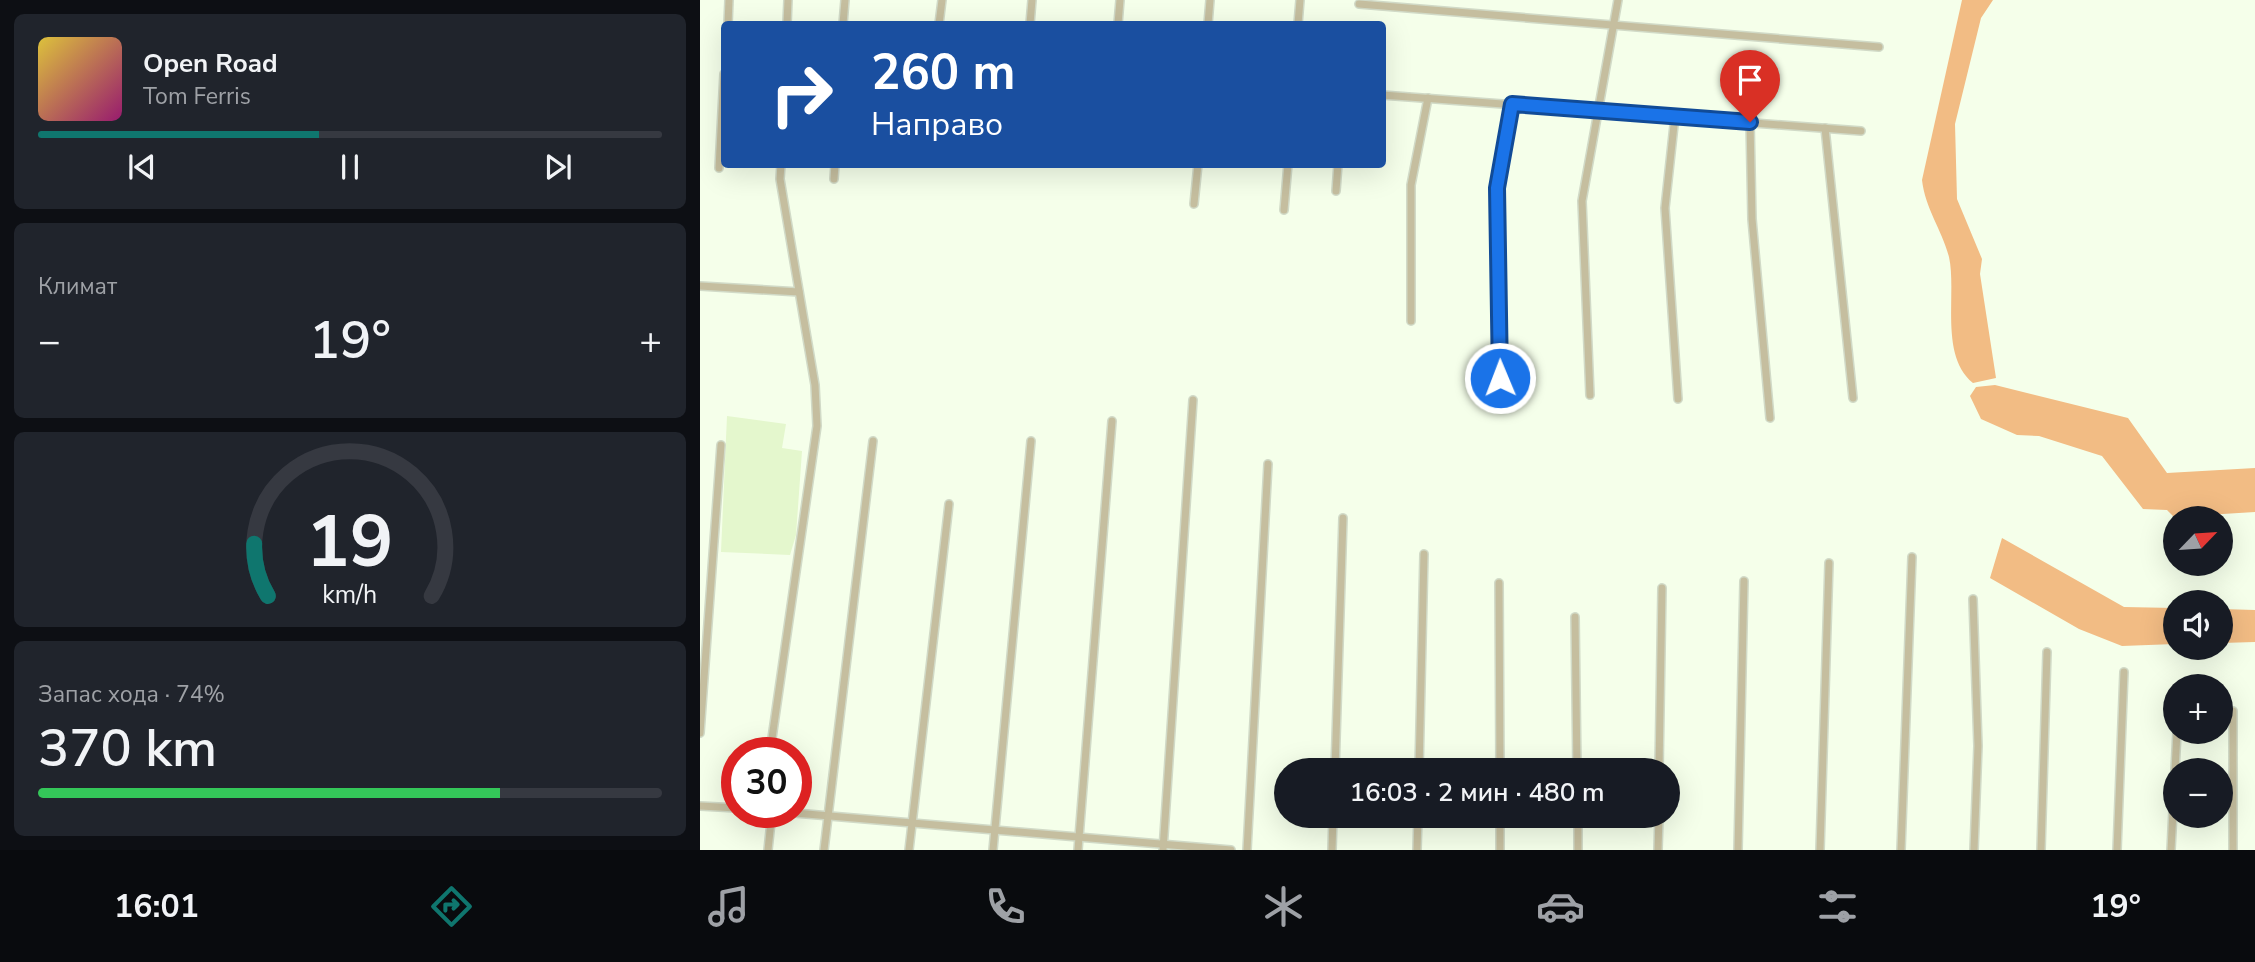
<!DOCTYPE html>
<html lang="ru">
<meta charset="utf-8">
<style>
body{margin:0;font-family:"Nunito Sans",sans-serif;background:#20242c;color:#f1f3f6;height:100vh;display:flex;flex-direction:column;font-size:26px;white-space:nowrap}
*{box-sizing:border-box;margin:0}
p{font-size:23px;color:#9ea1a6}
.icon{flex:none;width:38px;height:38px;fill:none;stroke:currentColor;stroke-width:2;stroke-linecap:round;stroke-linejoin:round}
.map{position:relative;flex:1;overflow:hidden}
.details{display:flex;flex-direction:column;gap:14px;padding:14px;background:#0d0f14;width:700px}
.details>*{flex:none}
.guide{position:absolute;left:21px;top:21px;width:665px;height:147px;border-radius:7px;box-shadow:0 7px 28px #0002;background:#1a4fa0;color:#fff;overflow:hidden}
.needle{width:46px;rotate:65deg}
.buttons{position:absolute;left:1463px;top:506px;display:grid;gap:14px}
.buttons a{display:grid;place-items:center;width:70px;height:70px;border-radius:50%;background:#171b24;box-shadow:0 7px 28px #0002;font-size:35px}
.speed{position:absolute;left:21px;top:737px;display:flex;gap:14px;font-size:35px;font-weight:700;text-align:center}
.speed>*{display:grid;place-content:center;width:91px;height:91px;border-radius:50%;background:#171b24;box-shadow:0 7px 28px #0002;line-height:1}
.speed .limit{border:10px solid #d22;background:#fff;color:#111}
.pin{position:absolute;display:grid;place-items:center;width:60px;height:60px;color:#fff;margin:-72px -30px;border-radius:50% 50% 50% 0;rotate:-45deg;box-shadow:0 0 7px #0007}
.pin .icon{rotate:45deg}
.me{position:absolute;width:77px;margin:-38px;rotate:359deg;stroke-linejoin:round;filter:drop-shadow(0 0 5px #0008)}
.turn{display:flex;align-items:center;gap:24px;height:147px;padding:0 35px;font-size:32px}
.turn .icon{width:91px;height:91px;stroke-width:2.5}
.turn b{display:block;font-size:49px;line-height:60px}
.big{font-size:52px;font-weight:600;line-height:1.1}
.details .card{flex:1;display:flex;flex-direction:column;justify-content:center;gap:10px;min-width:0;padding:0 24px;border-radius:10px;background:#20242c}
.details .dial{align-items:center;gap:0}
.dial svg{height:182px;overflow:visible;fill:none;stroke:#363941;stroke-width:7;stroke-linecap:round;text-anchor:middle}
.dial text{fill:#f1f3f6;stroke:none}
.song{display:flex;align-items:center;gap:21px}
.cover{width:84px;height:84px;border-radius:10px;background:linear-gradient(135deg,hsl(50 70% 55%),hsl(320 70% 35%))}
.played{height:7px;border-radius:4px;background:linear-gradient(90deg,#0f766e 45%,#363941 45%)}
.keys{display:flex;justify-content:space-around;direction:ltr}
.heat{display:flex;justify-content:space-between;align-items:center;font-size:38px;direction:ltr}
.charge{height:10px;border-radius:5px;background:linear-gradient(90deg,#34c759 74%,#363941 0)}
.trip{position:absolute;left:574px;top:758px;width:406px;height:70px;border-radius:35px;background:#171b24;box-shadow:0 7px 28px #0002;font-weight:600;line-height:70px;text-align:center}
.tabs{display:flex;height:112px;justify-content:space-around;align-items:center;background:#090b0e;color:#9ea1a6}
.tabs .icon{width:49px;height:49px}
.tabs .active{color:#0f766e}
.tabs b{font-size:32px;color:#f1f3f6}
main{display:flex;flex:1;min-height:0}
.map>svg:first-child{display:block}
</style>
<main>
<section class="details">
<div class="card">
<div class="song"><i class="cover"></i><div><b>Open Road</b><p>Tom Ferris</p></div></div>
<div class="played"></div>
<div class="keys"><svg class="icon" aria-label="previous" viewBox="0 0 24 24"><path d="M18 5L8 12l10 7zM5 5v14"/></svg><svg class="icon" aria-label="pause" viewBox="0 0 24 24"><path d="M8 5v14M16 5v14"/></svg><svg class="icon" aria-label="next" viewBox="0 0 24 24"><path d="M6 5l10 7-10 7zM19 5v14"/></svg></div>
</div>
<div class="card"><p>Климат</p>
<div class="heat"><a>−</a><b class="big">19°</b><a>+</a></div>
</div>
<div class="card dial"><svg viewBox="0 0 100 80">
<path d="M14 69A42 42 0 1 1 86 69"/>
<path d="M14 69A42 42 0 0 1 8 46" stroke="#0f766e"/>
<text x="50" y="56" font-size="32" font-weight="700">19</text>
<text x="50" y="72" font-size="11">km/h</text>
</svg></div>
<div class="card"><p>Запас хода · 74%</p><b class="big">370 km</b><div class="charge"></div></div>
</section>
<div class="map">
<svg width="1555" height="850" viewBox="0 0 1555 850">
<rect width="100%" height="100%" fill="#f5ffea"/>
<!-- built -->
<path fill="#e4f7cd" d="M27,416l59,8 -4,24 20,3 -6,84 -6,20 -69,-3z"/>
<!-- forest -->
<g fill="#f2bc84">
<path d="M1262,0h31l-12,18 -26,106 2,75 25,60 -2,15 16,104 -23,5c-34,-27 -16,-90 -24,-126 -7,-27 -24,-49 -27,-77z"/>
<path d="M1295,385l133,33 39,55 88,-5v44l-81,5 -7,-7 -24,-1 -41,-53 -63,-20 -22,-1 -36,-16 -11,-23 6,-9z"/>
<path d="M1302,538l122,69 51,1v36l-53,2 -43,-17 -89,-51z"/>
<path d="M1521,609l34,1v32l-34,1z"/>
</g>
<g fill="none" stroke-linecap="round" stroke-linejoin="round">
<!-- street casing -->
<g stroke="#d1dac7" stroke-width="10">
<g id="street">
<path d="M659,4l520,43"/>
<path d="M28,24l1,-24"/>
<path d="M87,24l1,-24"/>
<path d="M143,24l2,-24"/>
<path d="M239,24l3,-24"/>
<path d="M330,24l2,-24"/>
<path d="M418,24l2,-24"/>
<path d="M508,24l2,-24"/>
<path d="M598,24l2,-24"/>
<path d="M682,95l479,36"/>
<path d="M975,116l-10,92 13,191"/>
<path d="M1050,122l2,97 18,199"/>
<path d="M1125,128l28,270"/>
<path d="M19,168l5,-94"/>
<path d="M134,179l1,-15"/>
<path d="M636,191l2,-27"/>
<path d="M494,204l4,-40"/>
<path d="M584,210l4,-46"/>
<path d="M0,286l99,6"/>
<path d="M711,321v-136l17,-87"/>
<path d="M800,378l-3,-190 15,-84"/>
<path d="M890,395l-8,-194 36,-201"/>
<path d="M799,583l1,187"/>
<path d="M1273,599l5,147 -4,104"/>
<path d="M875,617l2,153"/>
<path d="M0,733l21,-288"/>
<path d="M70,752l47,-326 -2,-41 -35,-206 1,-15"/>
<path d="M635,770l8,-252"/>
<path d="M719,770l5,-216"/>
<path d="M959,770l3,-182"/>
<path d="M1475,770l2,-38"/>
<path d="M0,806l37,2"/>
<path d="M83,812l448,38"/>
<path d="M800,816v34"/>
<path d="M878,816v34"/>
<path d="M68,850l4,-38"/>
<path d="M124,850l49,-409"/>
<path d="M209,850l40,-346"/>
<path d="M293,850l38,-409"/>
<path d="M378,850l34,-429"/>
<path d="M463,850l30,-450"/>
<path d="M547,850l21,-386"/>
<path d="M632,850l1,-34"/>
<path d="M717,850l1,-34"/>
<path d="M958,850l1,-34"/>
<path d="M1038,850l6,-269"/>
<path d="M1120,850l9,-287"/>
<path d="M1201,850l11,-293"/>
<path d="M1341,850l6,-198"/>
<path d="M1417,850l7,-178"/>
<path d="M1471,850l4,-79"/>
<path d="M1533,850v-139"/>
</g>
</g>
<!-- street -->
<use href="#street" stroke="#c5be9f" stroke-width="7"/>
</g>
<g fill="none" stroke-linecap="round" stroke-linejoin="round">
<!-- route casing -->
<g stroke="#114b97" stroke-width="18">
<path id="route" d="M800,378l-3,-190 15,-84 238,18"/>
</g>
<!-- route -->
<use href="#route" stroke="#1a73e8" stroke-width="12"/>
</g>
</svg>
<div class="buttons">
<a><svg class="needle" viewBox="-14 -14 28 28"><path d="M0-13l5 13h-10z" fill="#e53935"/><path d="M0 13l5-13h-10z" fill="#9ea1a6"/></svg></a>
<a><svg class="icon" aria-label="sound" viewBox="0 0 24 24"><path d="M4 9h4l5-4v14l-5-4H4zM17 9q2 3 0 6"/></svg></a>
<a>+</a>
<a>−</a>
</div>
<div class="speed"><div class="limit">30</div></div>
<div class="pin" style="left:1050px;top:122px;background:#d93025"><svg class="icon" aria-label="arrive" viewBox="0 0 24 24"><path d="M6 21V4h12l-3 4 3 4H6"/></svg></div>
<svg class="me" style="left:800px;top:378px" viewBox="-20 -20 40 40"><circle r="17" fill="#1a73e8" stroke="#fff" stroke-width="3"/><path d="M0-11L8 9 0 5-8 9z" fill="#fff"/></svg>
<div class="trip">16:03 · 2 мин · 480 m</div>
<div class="guide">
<div class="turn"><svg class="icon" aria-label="right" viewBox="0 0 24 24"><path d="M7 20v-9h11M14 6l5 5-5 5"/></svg><div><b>260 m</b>Направо</div></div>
</div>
</div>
</main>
<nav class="tabs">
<b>16:01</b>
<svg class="icon active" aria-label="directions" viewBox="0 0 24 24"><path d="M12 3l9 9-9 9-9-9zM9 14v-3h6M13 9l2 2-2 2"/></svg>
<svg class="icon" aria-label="music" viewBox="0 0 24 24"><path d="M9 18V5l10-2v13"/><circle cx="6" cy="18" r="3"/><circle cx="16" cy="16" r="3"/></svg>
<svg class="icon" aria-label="phone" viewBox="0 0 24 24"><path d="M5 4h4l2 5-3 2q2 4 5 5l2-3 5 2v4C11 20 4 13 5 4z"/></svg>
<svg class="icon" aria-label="climate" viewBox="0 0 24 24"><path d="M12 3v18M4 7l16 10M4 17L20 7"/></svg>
<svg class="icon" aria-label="car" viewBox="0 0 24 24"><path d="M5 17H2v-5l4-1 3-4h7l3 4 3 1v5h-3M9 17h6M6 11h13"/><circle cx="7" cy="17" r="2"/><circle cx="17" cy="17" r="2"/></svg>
<svg class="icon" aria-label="filters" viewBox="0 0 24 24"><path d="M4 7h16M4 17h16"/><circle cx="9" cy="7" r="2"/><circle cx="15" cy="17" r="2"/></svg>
<b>19°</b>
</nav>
